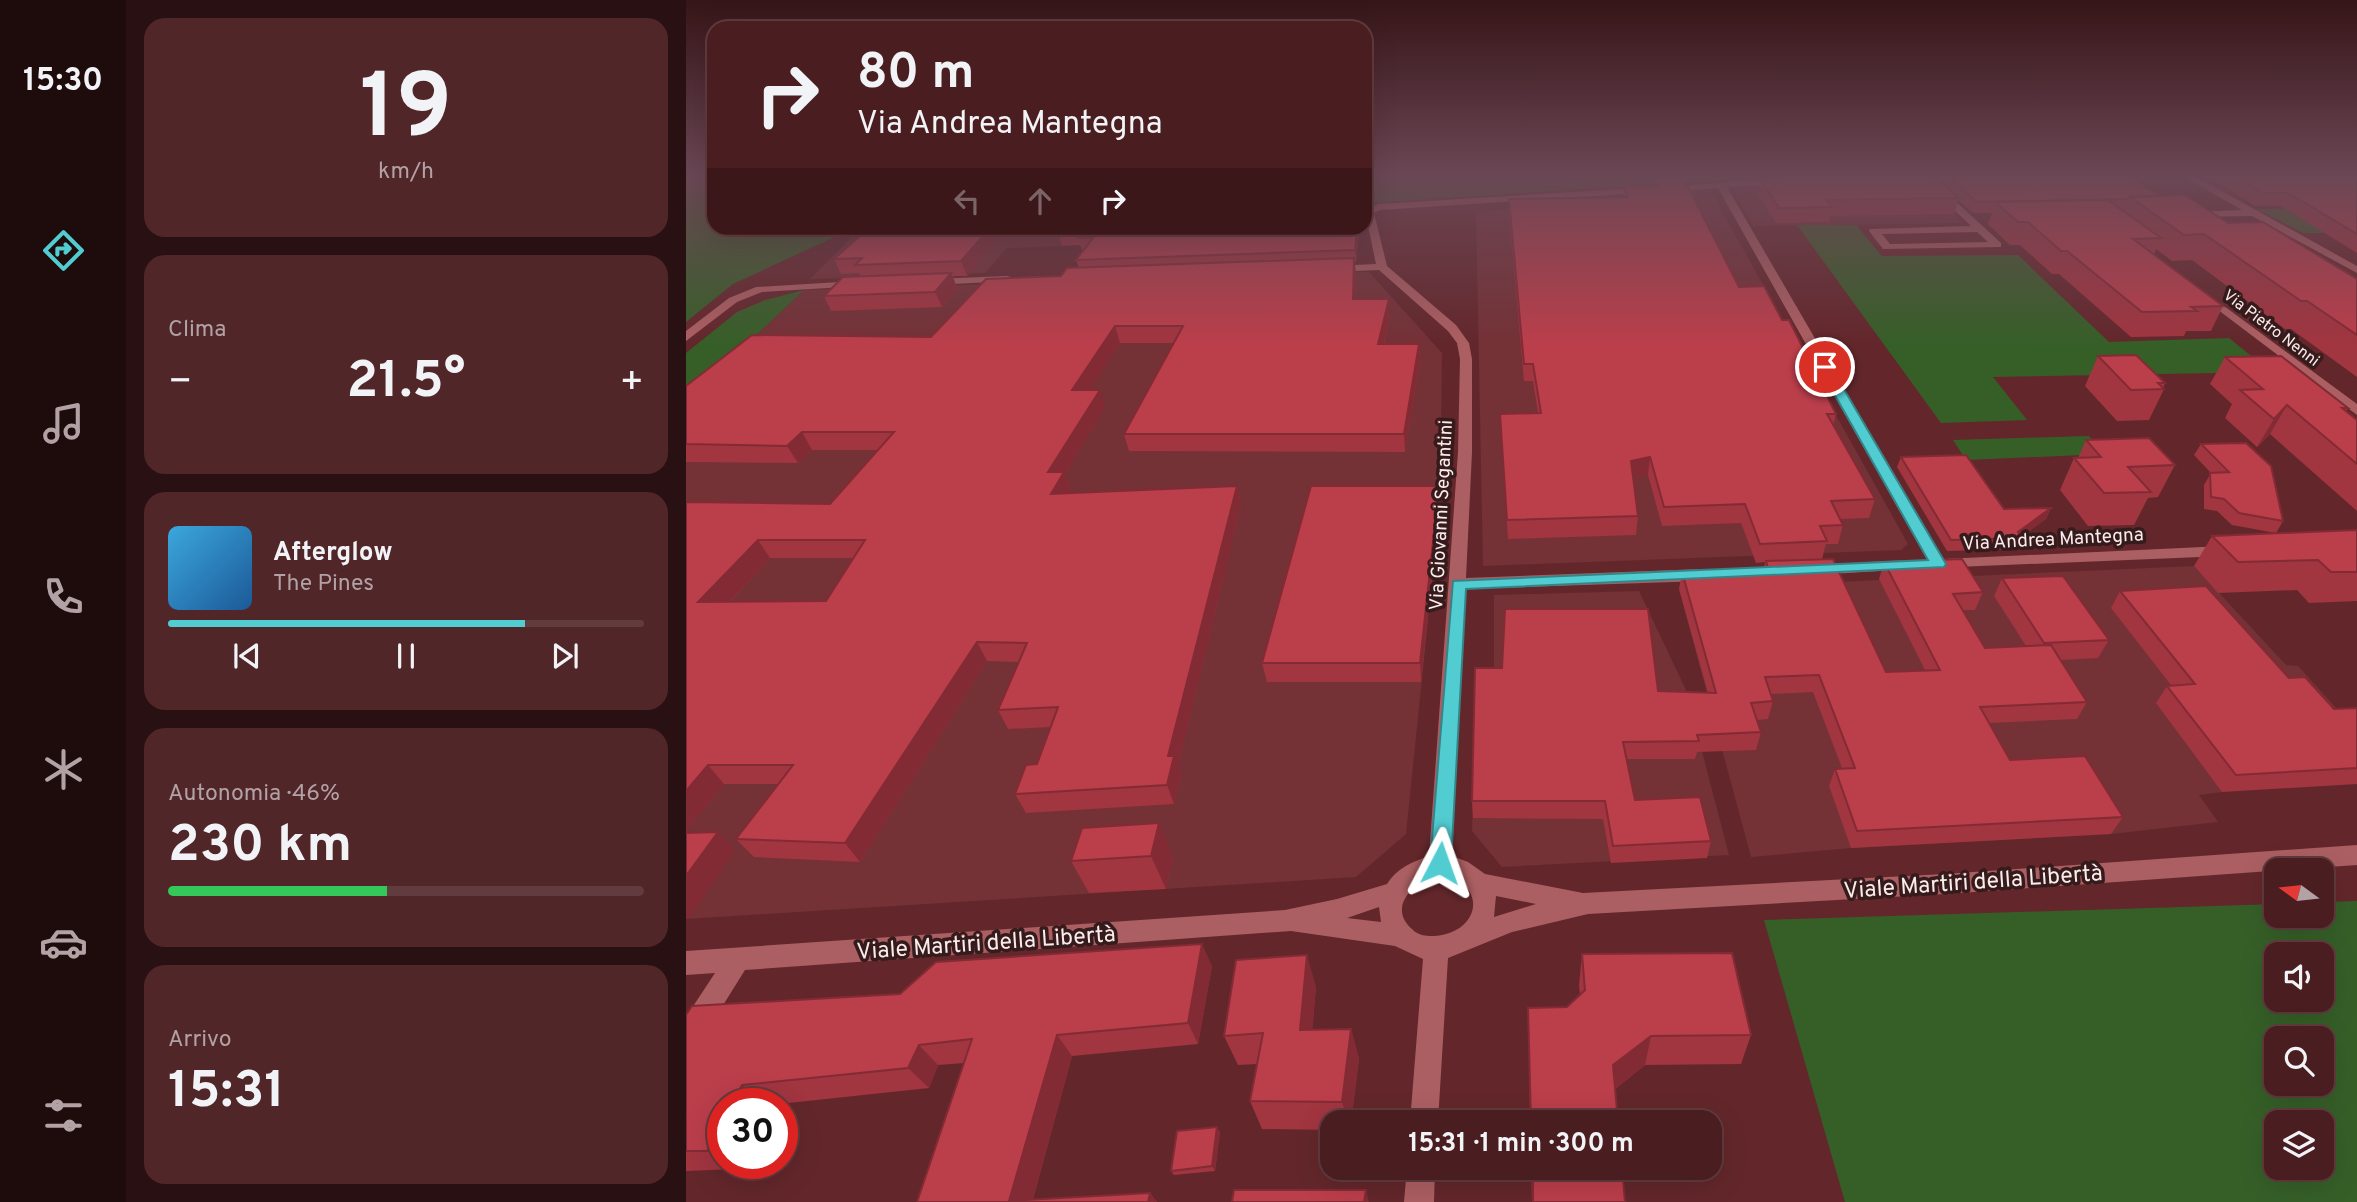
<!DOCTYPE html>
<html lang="it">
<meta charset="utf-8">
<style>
body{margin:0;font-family:Overpass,sans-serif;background:#512629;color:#f1f3f6;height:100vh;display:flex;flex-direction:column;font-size:26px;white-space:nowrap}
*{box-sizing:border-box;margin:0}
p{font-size:23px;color:#b2a2a5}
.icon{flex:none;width:38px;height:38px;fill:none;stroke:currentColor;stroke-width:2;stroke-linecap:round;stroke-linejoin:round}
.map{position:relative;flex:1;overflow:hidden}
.side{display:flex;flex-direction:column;gap:18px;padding:18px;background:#291012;width:560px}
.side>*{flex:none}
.banner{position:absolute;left:21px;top:21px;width:665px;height:214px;border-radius:21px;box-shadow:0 7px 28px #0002,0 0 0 2px #613b3e;background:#4a1d20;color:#f1f3f6;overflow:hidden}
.needle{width:46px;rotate:285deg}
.buttons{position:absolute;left:1578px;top:858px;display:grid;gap:14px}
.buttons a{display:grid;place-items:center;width:70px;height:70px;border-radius:14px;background:#4a1d20;box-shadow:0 7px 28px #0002,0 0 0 2px #613b3e;font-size:35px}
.speed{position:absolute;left:21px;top:1088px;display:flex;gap:14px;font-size:35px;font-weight:700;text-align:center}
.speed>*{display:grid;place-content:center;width:91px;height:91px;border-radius:50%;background:#4a1d20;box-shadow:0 7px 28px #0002,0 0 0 2px #613b3e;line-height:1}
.speed .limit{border:10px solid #d22;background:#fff;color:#111}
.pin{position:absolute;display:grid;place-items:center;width:60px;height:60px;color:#fff;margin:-30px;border:4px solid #fff;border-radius:50%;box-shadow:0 2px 7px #0007}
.me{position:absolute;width:77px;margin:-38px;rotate:4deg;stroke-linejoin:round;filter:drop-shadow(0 0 5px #0008)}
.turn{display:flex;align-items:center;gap:24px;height:147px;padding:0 35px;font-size:32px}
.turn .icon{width:91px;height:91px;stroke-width:2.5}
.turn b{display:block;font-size:49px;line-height:60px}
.lanes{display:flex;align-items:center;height:66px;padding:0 35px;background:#0003;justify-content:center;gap:35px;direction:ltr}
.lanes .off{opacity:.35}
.big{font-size:52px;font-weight:700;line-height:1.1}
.side .widget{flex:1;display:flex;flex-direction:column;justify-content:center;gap:10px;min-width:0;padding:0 24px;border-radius:21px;background:#512629}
.side .dial{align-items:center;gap:0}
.dial b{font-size:91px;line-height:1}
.song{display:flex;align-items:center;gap:21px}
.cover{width:84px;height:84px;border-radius:10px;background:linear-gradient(135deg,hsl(200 70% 55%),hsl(210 70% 35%))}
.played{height:7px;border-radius:4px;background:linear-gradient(90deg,#51ccd1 75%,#613b3e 75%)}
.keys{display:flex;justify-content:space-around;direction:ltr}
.heat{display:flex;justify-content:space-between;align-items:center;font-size:38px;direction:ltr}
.charge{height:10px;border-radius:5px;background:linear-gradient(90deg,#34c759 46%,#613b3e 0)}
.trip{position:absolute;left:634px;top:1110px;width:402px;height:70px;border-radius:21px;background:#4a1d20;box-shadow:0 7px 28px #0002,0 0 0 2px #613b3e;font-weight:700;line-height:70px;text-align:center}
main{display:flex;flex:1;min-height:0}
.menu{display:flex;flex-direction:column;width:126px;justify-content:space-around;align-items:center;background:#1e0c0d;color:#b2a2a5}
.menu .icon{width:49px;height:49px}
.menu .current{color:#51ccd1}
.menu b{font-size:32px;color:#f1f3f6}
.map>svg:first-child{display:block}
</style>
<main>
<nav class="menu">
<b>15:30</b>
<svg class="icon current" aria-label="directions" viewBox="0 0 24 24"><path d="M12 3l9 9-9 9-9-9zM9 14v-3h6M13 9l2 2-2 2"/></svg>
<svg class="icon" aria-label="music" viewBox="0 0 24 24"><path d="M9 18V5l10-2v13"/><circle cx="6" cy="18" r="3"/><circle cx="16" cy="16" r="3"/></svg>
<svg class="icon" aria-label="phone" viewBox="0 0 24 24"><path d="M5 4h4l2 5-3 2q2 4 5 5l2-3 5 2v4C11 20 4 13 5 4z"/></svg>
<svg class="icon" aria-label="climate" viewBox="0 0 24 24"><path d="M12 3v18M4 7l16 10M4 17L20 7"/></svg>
<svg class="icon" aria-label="car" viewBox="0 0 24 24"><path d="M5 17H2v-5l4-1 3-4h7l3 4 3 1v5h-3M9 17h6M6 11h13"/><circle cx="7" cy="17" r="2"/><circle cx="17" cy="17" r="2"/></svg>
<svg class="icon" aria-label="filters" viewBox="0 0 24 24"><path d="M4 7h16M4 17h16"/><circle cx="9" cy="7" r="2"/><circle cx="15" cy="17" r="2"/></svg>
</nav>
<section class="side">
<div class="widget dial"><b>19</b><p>km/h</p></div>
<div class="widget"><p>Clima</p>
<div class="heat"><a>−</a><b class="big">21.5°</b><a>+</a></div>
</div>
<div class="widget">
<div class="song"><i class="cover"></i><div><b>Afterglow</b><p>The Pines</p></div></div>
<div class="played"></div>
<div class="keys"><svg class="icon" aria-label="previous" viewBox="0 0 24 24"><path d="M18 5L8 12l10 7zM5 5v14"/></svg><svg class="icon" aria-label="pause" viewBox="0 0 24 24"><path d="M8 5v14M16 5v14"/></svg><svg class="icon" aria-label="next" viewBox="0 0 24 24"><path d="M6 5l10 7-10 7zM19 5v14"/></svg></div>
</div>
<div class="widget"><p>Autonomia · 46%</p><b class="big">230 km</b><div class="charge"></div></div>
<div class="widget"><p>Arrivo</p><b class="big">15:31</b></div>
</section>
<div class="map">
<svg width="1671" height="1202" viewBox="0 0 1671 1202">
<rect width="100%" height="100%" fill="#63272b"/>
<!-- built -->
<g fill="#743136">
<path d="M1220,176l10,2 47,45 -210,3 -21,-37z"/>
<path d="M1023,188l199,356 -7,6 -418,16 -7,-354z"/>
<path d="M175,228h214l-13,18 -55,2 -22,25 -175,6z"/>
<path d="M683,272l73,81 -2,150 -34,331 -50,43 -670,42v-526l27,-17 91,-86z"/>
<path d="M1508,566l92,99 12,1 59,65 -135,61 -23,3 19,27 -107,12 -260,14 -100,9 -72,-268z"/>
<path d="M953,591l47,99 43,165 -227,12 -30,-36 4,-146h18v-90z"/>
</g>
<!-- green -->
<g fill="#365f28" fill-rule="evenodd">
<path d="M0,175h28v53h134l-5,5 -110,51 -47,38z"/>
<path d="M679,175h417l-411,28 -1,-3h-5z"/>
<path d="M1570,209h101v24h-54z"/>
<path d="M1111,225h59l26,31 136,-1 91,87 120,-4 42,34 -278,5 34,43 -86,3z"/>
<path d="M118,290l-91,86 -27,17v-40l51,-41 28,-12z"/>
<path d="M1403,436l16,18 -139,6 -13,-20z"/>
<path d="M1671,901v301h-512l-81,-282 513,-16v11h45v-13zM1591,954h45v45h-45zM1591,1038h45v45h-45zM1591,1122h45v45h-45z"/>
</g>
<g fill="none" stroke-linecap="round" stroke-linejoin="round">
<!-- minor -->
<g fill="#ac5f62" fill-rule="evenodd">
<path d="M1231,175h10l74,68v4l-118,2 -14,-18 1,-2 101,-3zM1291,232l11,10 -98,2 -8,-10z"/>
<path d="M1495,175h12l164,91v7l-105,-57 -62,1 -2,-2 5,-3 49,-2z"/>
<path d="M1101,179v4l-3,1 -57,3 216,372 281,-13 8,5 -8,5 -292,12 -214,-380 -338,22 -6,3 13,53 69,59 13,18 3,16v93l-6,126 237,-9 8,6 -8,6 -238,8 -13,267 16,6 17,12 98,19 362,-19 412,-29v20l-412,29 -357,20 -76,18 -64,26 -10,164h-28l13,-163 -28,-13 -104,-15 -546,39 -50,80 -9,4v-37l29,-44 -29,2v-24l599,-41 52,-11 50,-15c10,-16 25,-22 42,-28l29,-404 2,-93 -3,-16 -9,-12 -69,-61 -47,2 -5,-3 5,-3 44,-2 -11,-53 13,-7zM754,873c50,11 40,61 -7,63 -8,0 -15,-1 -20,-6 -28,-24 3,-49 27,-57zM810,896l40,8 -42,13zM693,907l2,15 -34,-4z"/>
<path d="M321,276l4,1v4l-78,4 -6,-3 6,-3z"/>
<path d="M170,281l6,3 -2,2 -98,6 -25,10 -51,39v-10l43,-33 27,-11z"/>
<path d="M1519,292l152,112v11l-156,-118v-4z"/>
<path d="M1220,560l8,5 -2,4 -97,6 -8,-5 8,-5z"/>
<path d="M721,1167h28l-1,35h-30z"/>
</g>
</g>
<!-- wall -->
<g fill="#a13540" fill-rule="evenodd">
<path d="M1091,175h157l4,4 1,-4h189l31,21 69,27 129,56v98l-66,-48h-6l-93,-69 -20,1 -16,-12 -2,6 69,51 -12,25h-25l-2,5 -53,1 -72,-63h-7l-32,-29h-10l-22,-21 4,-11h-19l-15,-13 -4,14 -124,2 -1,6 -53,1 -18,-28 3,-15h16z"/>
<path d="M1513,175h158v78l-76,-47h-26l-33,-21z"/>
<path d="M970,180l83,107 43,33 54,94 -3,12 42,73 -6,19 -29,1 3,6 -5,19h-12l-4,15 64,113 39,-2 -46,-91 5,-17 99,30 -8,18h-12l22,38 41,-2 -32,-50 8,-18 107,62 -11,18 -38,2 27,42 -10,17 -88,4 21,37 113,57 -12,17 -260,14 -22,-62 6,-17 7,-1 -29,-76 -42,2 2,7 -5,18 -11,1 4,12 -5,18 -59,2 -2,7h-68l8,41 76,41 -4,17 -96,5 -8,-44 -130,-1 -1,-17 186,-110 50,2 -29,-104 3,-17 82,-4 1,-6 -9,1 -15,-40 -79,3 -14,-51 -15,3 5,38 -2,19 -128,4 -8,-125 38,-1 -5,-32h-9l-15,-167v-15l114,-2 1,-11h31z"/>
<path d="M183,228h137l-39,48h-14l4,12 -15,19 -111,4 -7,-15 36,-20 -1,-3 -18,1 -7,-15z"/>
<path d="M673,231l-3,31h-2l2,11 -1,26 35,16 -6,29h35l1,16 -15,92 -276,-1 -5,-17 50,-91h-54l-31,47 16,17 -40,67 6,16 -2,3 168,-7 4,18 -63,262 3,9 -7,29 -148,9 -11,-19 22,-30 14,-37 -43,2 -10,-19 21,-48 -32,-1 -127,201 -106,-5 -18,-18 42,-55h-54l-38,47v-329l144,2 49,-54h-67l-14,13 -112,-1v-76l245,-49 148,-69 -3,-8 8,-10h-2l-2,-5 -18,1 -3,-12zM84,558h83l-27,43 -96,1z"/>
<path d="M1412,356l67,27 -2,5 1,1 -15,31 -32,1 -32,-35z"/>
<path d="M1539,357l123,51 -2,3 11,9v91l-87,-77 -13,13 -32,-29 7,-14 -22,-20z"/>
<path d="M1400,440l89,25 -17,32 -10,1 -14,27 -46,1 -28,-36 14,-32h4z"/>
<path d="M1515,444l82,77 -7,12 -44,-8 -15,-14 -13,-2v-24l7,-12 -17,-18z"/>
<path d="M1215,457l103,52 47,-1 -5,11 -24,17 1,2 -5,11 -71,2 -50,-84z"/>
<path d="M753,486l1,17 -19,179h-154l-5,-19z"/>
<path d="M1671,530v71l-48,2 -12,-13 -79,3 -24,-27 18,-30z"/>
<path d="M1434,591l169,87 45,31 23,-1v76l-135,8 -66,-89 11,-17 4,-1 -60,-77z"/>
<path d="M396,828l91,28 -7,33 -77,4 -18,-32z"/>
<path d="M896,954l169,81 -10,29 -96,1 -30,24 3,33h-88l-2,-114 39,-1 13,-12 -1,-10z"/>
<path d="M526,966l-14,78 -126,12 -39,143 117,-6 7,9h-240l47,-139 -26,2 -9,23 -150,16h-56v60h15l-3,5 -49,2v-156l214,-21z"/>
<path d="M630,987l-4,43 39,-1 8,30 -8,63h-19v8l-70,-1 -12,-28 7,-37 -19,1 -14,-29z"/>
<path d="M534,1132l-5,39 -41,4 -3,-4z"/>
<path d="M845,1167h91l3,35h-93z"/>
</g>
<!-- shaded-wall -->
<g fill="#832b34">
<path d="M304,228h16l-39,48 -6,-15z"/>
<path d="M671,228h1l1,3 -3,31 -1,-12z"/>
<path d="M668,258l2,15 -1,42 -2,-16z"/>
<path d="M265,273l6,15 -15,19 -7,-15z"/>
<path d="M703,299l1,16 -10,45 -2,-16z"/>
<path d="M429,326l5,17 -42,64 -6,-17z"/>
<path d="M733,344l1,16 -15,92 -1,-18z"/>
<path d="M414,390l5,17 -40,67 6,16 -13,22 -7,-18 -3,-22z"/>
<path d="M1601,405l-17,29 -13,13 17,-28z"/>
<path d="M116,432l10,18 -14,13 -11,-17z"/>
<path d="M964,457l-2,18 -18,4 1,-18z"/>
<path d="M551,486l4,18 -63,262 3,9 -7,29 -7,-19 1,-29z"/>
<path d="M753,486l1,17 -19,179 -1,-19z"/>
<path d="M1365,508l-5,11 -26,19 -2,-6z"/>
<path d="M72,540l12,18 -58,63 -14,-19z"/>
<path d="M291,642l10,19 -127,201 -15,-19z"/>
<path d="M22,765l16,19 -38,47v-40z"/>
<path d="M473,823l14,33 -7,33 -15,-33z"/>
<path d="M32,832l17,18 -46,68 -3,-2v-40z"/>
<path d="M516,944l10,22 -14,78 -10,-21z"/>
<path d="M621,955l9,32 -6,73 -10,-30z"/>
<path d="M665,1029l8,30 -8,63h-3l-6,-20z"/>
<path d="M371,1035l15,21 -40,146 -23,-1z"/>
<path d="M965,1036l-6,29 -37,29 5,-29z"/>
<path d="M233,1045l19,20 -9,23 -21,-20z"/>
<path d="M56,1085l25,19h-35z"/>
<path d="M37,1121v40l-16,-10z"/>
<path d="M531,1127l3,5 -5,39 -3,-5z"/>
<path d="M41,1164h11l-3,5z"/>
<path d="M680,1190l3,12h-5z"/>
<path d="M464,1193l7,9h-9z"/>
</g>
<!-- building -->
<g fill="#bb3e4b" stroke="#832b34" stroke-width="2" fill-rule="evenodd">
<path d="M1095,175h153l25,23 -132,2 5,7 -53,1 -18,-28 22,-1z"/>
<path d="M1260,175h182l31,21 -29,1 -1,2 -152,3z"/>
<path d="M1548,175h123v59l-69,-41h-26z"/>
<path d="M998,179l55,108 25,-1 18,34h7l47,94h-9l48,85 -44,2 12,24 -23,1 7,15 -67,3 -15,-40 -81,3 -14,-50 -19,4 7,55 -131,4 -7,-106 41,-1 -8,-49h-9l-15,-165 119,-2 -4,-11h33l-1,-6z"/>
<path d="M1499,195l43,28 35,-1 94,57v56l-50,-34h-6l-97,-67 -20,1 -54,-38z"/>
<path d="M1422,200l53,38 -28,1 90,67 -32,1 6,4 -55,1 -75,-61h-6l-33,-29h-10l-23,-20z"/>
<path d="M183,228h121l-29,33 -106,4 7,-7 -28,1z"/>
<path d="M378,228h293l-2,22 -279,10 17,-22h-15l4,-4h-23z"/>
<path d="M668,258l-1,41h36l-11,45h41l-15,90h-280l59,-108h-68l-43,64h28l-52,82h16l-13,22 186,-8 -69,270h6l-7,29 -152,9 11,-29 11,-1 21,-57 -60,3 29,-67 -50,-1 -132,201 -109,-4 57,-74h-85l-22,26v-289l144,2 64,-72h-92l-15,14 -101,-2v-58l66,-51 179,2 55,-58 75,-3 6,-8zM72,540h107l-39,61 -128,1z"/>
<path d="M265,273l-16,19 -111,4 19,-19z"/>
<path d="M1450,355l29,28h-7l6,6 -33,1 -33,-34z"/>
<path d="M1595,356l67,52h-6l15,12v44l-70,-59 -13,14 -34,-29 23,-1 -38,-32z"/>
<path d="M1463,438l26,27 -47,2 23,25 -47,1 -30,-35 27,-1 -15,-17z"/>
<path d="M1560,443l25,23 12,55 -44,-8 -15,-14 -13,-2 -1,-24 19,-1 -28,-28z"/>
<path d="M1280,455l38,54 47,-1 -33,24 5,6 -72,2 -50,-83z"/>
<path d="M625,486h128l-19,177h-158z"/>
<path d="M1671,530v42h-26l-13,-12 -80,2 -26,-26z"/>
<path d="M1147,559l53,113 54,-2 -56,-108 78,-3 21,33 -30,2 32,54 66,-3 36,57 -107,5 30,53 75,-4 38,61 -266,14 -22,-62 20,-1 -36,-93 -54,2 8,24 -22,2 10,29 -64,3 2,6 -76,1 12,58 65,-3 11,44 -98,5 -8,-45h-133l3,-133h27l3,-59h143l10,82 58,2 -34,-121 86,-4 -2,-7z"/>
<path d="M1377,576l46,64 -65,3 -42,-65z"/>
<path d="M1520,586l83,92 16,-1 29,32 23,-1v60l-121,7 -69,-89 28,-2 -75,-93z"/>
<path d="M473,823l-8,33 -80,5 11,-33z"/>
<path d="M32,832l-32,44v-43z"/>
<path d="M516,944l-14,79 -131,12 -48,166 141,-8 -2,9h-231l55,-163 -53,6 -11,23 -166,17 -10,19h-9v17l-16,30h-21v-136l6,-9 208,-12 36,-32z"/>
<path d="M1046,953l19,82 -100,1 -38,29 5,57h-87l-3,-114 39,-1 18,-17 -3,-36z"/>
<path d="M621,955l-7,75 51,-1 -9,73 -92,-1 13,-68 -39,3 12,-76z"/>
<path d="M531,1127l-5,39 -41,5 6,-40z"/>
<path d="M847,1167h89l3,35h-92z"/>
<path d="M548,1190h132l-2,12h-132z"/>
</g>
<!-- sky -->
<linearGradient id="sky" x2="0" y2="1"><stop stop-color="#361518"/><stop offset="0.51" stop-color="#6b4755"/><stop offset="1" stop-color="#6b4755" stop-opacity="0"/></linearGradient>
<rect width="1671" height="344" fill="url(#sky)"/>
<!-- route -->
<path fill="#51ccd1" stroke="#358588" stroke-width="2" d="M1135,364l10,3 115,197 -2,3 -478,22 -15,274 -3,6 -8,3 -7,-3 -3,-6 23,-282 475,-21 -109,-193z"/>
<g text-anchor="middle" stroke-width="7" stroke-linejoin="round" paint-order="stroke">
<!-- far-street labels -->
<g font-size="16" fill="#fbebeb" stroke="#361b1c">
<text transform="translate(1586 327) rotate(37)" y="6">Via Pietro Nenni</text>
</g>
<!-- street labels -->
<g font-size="19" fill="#fbebeb" stroke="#361b1c">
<text transform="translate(754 515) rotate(-87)" y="7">Via Giovanni Segantini</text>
<text transform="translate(1367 538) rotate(-3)" y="7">Via Andrea Mantegna</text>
</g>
<!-- near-street labels -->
<g font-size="23" fill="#fbebeb" stroke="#361b1c">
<text transform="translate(1287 881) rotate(-4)" y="8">Viale Martiri della Libertà</text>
<text transform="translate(300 942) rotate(-4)" y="8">Viale Martiri della Libertà</text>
</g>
</g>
</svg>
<div class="buttons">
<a><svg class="needle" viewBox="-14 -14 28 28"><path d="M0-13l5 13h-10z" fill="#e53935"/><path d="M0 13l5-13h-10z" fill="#b2a2a5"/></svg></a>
<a><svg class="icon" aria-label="sound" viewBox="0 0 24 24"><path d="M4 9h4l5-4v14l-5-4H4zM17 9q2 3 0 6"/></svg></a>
<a><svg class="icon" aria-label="search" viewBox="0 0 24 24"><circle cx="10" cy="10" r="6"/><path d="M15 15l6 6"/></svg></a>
<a><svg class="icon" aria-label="layers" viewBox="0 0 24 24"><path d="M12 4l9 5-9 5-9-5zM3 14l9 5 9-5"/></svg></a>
</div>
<div class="speed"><div class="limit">30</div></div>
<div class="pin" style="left:1139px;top:367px;background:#d93025"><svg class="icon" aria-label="arrive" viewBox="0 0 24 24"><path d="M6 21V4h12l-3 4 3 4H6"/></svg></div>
<svg class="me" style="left:754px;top:863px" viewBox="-20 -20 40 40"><path d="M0-17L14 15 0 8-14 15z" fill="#51ccd1" stroke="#fff" stroke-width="4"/></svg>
<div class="trip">15:31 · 1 min · 300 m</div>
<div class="banner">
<div class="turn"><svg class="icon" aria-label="right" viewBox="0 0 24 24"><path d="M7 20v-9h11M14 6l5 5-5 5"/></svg><div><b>80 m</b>Via Andrea Mantegna</div></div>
<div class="lanes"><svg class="icon off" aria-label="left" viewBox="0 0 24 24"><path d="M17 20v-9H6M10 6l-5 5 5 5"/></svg><svg class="icon off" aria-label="ahead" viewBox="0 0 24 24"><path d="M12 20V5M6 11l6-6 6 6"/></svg><svg class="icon" aria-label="right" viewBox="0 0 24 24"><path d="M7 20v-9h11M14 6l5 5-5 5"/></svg></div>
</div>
</div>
</main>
